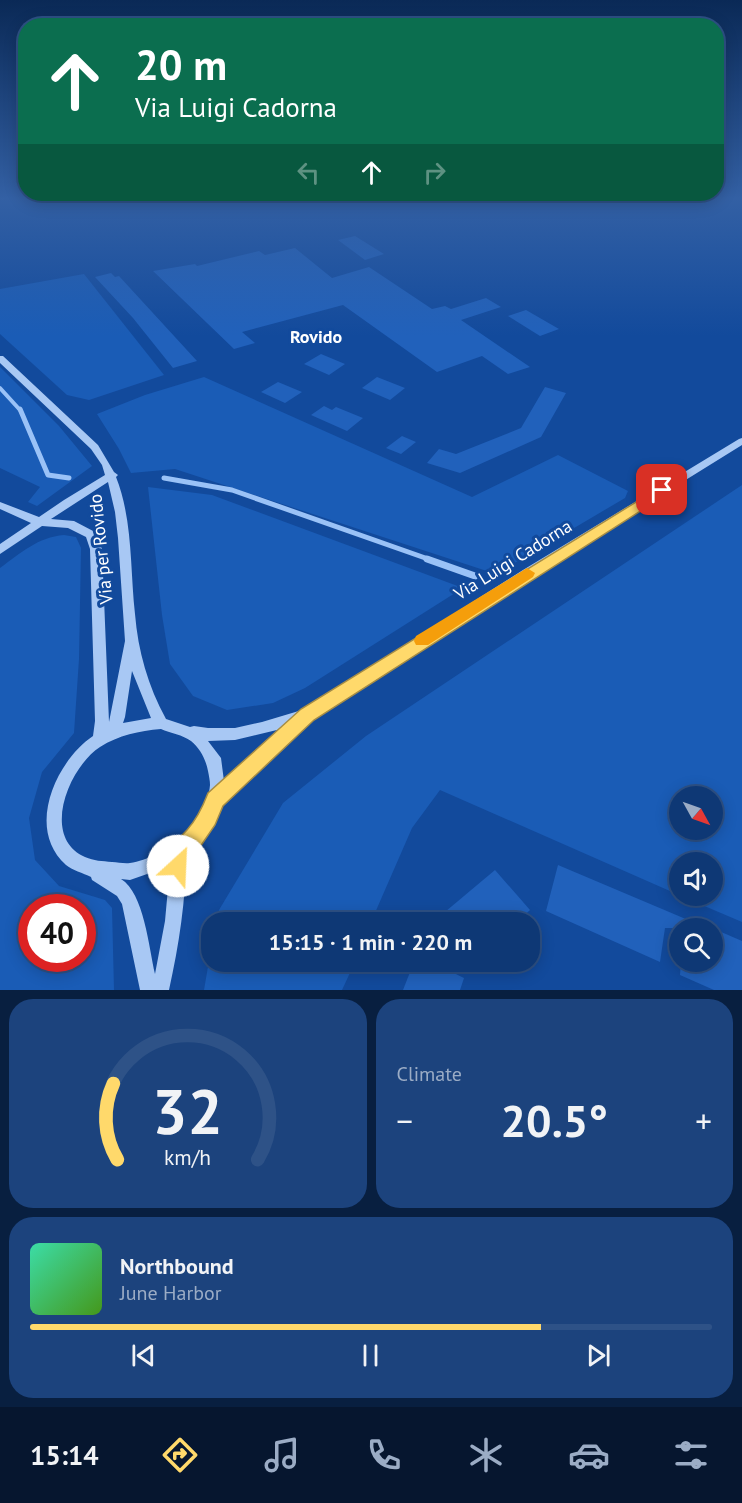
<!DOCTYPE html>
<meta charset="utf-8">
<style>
body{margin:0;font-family:"PT Sans",sans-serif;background:#1c437d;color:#f1f3f6;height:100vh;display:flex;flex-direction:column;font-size:22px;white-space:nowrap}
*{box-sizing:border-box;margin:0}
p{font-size:20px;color:#9bacc5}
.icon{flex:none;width:33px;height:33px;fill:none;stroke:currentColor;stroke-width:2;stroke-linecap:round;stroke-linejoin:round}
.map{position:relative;height:990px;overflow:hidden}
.sheet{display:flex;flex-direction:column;gap:9px;padding:9px;background:#081f40;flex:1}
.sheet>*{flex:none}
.guide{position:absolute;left:18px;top:18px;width:706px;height:183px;border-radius:24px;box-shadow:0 3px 15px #0003,0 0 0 2px #2e5287;background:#0b6e4f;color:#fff;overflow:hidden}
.needle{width:39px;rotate:130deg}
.tools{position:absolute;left:669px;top:786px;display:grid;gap:12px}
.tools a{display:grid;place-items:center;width:54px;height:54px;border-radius:50%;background:#0e3875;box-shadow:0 3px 15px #0003,0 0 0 2px #2e5287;font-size:30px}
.speed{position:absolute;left:18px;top:894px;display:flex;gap:12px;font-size:30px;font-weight:700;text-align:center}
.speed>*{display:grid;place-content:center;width:78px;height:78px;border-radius:50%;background:#0e3875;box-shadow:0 3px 15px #0003,0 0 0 2px #2e5287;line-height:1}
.speed .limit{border:9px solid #d22;background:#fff;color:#111}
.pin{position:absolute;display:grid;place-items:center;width:51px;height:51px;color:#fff;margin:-26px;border-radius:12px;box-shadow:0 3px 9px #0006}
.me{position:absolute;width:66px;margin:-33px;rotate:25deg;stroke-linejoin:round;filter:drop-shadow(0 0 4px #0008)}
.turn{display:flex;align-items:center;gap:21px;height:126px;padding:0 18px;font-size:27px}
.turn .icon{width:78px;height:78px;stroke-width:2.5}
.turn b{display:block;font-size:42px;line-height:51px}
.lanes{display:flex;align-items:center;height:57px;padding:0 18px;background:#0003;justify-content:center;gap:30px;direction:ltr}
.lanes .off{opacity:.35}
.big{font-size:45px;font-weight:700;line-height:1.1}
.sheet .widget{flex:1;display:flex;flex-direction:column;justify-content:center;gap:9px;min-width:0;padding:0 21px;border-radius:24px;background:#1c437d}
.sheet .dial{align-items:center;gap:0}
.dial svg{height:156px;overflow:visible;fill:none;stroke:#2e5287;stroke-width:7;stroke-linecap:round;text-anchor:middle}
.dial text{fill:#f1f3f6;stroke:none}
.song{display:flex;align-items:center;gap:18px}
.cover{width:72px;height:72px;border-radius:9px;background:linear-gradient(135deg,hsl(160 70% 55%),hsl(100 70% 35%))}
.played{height:6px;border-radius:3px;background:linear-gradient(90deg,#ffd96b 75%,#2e5287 75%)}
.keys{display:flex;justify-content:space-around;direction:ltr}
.heat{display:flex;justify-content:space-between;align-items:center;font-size:33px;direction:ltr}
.sheet .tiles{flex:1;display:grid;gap:9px;grid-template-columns:1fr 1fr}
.widget:last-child{grid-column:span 2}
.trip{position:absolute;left:201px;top:912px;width:339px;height:60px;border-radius:24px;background:#0e3875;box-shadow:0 3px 15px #0003,0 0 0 2px #2e5287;font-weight:700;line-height:60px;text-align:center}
.tab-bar{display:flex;height:96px;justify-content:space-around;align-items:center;background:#06162f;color:#9bacc5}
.tab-bar .icon{width:42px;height:42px}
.tab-bar .active{color:#ffd96b}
.tab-bar b{font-size:27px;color:#f1f3f6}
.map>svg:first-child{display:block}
</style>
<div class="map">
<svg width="742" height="990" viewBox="0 0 742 990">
<rect width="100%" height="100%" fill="#124a9c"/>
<!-- green -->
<g fill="#1a5cb6" fill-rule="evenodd">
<path d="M84,274l80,101 -75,25 -22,-5 -67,-61v-45z"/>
<path d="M0,367l59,59 33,40 -55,40 -9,-4 12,-15 -40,-19z"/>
<path d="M204,377l268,120 86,-42 70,36 -3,7 -129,76 -321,-105 -44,4 -12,-24 -22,-35 48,-19z"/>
<path d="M742,485v437l-61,-26h31v-34h-32l-1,33 -239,-105 -28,38 -41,94h-155l3,-12 64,-107 83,-67zM712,796v34h-32v-34z"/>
<path d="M148,487l64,8 251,93 -158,100 -32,15 -46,7 -34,-14 -23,-32 -8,-49z"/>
<path d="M64,535l12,2 5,11 -2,111 -5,74 -32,39 -13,46 6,42 24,26 46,14 7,8 2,82h-114v-422c21,-15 38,-31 64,-33zM32,908h50v50h-50z"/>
<path d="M211,949l1,13h143l-13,28h-138z"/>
</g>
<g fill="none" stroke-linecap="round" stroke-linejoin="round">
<!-- stream-far2 -->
<path stroke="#9ac2f7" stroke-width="4" d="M0,388l20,22"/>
<!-- stream-far1 -->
<g stroke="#9ac2f7" stroke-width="5">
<path d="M20,409l28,66 21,3"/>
<path d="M164,478l68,12 199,70"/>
</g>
<!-- stream -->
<path stroke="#9ac2f7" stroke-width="7" d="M427,559l48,17"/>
</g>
<!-- building -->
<g fill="#2161bb">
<path d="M355,236l29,18 -19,6 -27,-20z"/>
<path d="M295,248l37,30 37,-11 63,42 13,-3 6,3 35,-11 15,9 -40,13 69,47 -22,7 -26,-18 -45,16 -94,-67 -101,27 13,11 -21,6 -81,-78 42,-7 2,2 62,-15 6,4z"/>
<path d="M111,273l4,4 4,-1 78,85 -24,7 -40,-50 -38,-41z"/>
<path d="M526,310l33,19 -19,7 -32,-20z"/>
<path d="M321,354l24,10 -16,11 -25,-11z"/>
<path d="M377,377l28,11 -15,12 -28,-12z"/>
<path d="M278,382l24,10 -17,11 -24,-11z"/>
<path d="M545,387l21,6 -25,44 -81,36 -33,-10 12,-14 17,5 65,-26z"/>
<path d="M324,406l8,4 4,-3 27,11 -16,13 -36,-16z"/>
<path d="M402,436l14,6 -15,12 -15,-6z"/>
<path d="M558,865l149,63h-42l-5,34 -114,-51z"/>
<path d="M495,870l35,40 -13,12h-84z"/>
<path d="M712,928l30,13v49h-28l-34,-15 1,-13h31z"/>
<path d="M414,962h17l33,16 -4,12h-57z"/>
</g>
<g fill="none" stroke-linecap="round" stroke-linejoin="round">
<!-- minor -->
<path fill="#a8c8f4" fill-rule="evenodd" d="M0,356h3l95,89 16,27 4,3 -2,2c17,43 14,92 19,137 3,37 13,72 31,105l24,8 4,-1 14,2h27l27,-6 40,-12 221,-140 216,-131 3,-1v7l-211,131 -219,142 -93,88c-5,18 -18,36 -33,47 0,47 -7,92 -17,137h-29l-18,-86 -5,-8 -25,-16 -1,-3c-8,-4 -19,-7 -25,-12 -41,-36 -10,-104 27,-129l2,-15 -5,-172 -4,-12 -18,-9 -26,-2 -42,28v-10l31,-21 -31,-14v-7l39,15 25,-17 41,-25 -3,-10 -11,-16 -91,-86zM108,482l7,30 3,26 7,103 -16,81 -7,-173 -7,-17 -21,-11 -23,-2zM132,671l19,47 -28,5 2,-6zM161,729c9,4 22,6 30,12 9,7 15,19 17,30 1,5 2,10 2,14 -3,37 -45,73 -80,78 -6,1 -12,-1 -18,-1 -10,-1 -18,-1 -27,-5 -45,-20 -16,-90 15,-110 19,-12 39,-16 61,-18zM281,729l-57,52 -3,-23 -13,-17 27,-1zM170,866l-5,55 -10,53c-6,-26 -11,-81 -34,-95l9,1z"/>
<!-- highway -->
<path fill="#fff" fill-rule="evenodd" d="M0,197h7l-5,3z"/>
</g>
<!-- sky -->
<linearGradient id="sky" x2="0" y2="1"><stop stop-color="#0a2956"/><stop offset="0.59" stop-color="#3360a4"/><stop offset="1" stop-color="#3360a4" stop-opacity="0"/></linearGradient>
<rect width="742" height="336" fill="url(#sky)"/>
<!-- route -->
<path fill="#ffd96b" stroke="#a68d46" stroke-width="1.5" d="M662,486l7,4 -2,4 -353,226 -91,86 -8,19 -13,19 -13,13 -3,16 -8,4 -7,-4c-10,-22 2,-28 16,-43 10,-11 16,-24 21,-37l93,-84z"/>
<!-- slow -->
<path fill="#f59e0b" d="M527,568l8,5 -2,4 -105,68h-12l-2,-4 2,-5z"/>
<g text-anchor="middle" stroke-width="6" stroke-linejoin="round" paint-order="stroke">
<!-- far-quarter labels -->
<g font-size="18" font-weight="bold" fill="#fff" stroke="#124a9c">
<text x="316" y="343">Rovido</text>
</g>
<!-- street labels -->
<g font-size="18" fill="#fff" stroke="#124a9c">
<text transform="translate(101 549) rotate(-96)" y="6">Via per Rovido</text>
<text transform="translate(513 560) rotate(-32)" y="6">Via Luigi Cadorna</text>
</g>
</g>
</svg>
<div class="tools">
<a><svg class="needle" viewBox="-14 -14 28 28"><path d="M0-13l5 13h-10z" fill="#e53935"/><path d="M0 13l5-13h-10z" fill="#9bacc5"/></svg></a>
<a><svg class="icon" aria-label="sound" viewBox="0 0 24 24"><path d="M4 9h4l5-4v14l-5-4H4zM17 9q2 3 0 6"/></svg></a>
<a><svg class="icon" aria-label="search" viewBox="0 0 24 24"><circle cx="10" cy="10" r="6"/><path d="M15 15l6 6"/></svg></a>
</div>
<div class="speed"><div class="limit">40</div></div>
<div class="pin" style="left:662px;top:490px;background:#d93025"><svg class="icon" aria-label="arrive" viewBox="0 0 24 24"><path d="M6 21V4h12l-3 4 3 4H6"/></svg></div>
<svg class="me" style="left:178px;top:866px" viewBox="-20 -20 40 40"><circle r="19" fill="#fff"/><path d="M0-13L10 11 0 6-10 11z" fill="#ffd96b"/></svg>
<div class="trip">15:15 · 1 min · 220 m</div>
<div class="guide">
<div class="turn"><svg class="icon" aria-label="ahead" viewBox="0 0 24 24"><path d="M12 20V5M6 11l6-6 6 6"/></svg><div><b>20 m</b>Via Luigi Cadorna</div></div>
<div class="lanes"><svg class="icon off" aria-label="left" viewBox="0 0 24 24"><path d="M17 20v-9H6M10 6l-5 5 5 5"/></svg><svg class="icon" aria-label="ahead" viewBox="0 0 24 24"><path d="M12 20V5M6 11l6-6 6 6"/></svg><svg class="icon off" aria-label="right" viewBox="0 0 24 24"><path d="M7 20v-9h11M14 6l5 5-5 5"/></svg></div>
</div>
</div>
<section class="sheet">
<div class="tiles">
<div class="widget dial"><svg viewBox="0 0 100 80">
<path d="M14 69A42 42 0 1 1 86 69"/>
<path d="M14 69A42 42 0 0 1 12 30" stroke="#ffd96b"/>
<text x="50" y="56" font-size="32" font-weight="700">32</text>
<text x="50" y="72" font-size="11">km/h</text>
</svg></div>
<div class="widget"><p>Climate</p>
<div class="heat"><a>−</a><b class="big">20.5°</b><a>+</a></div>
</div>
<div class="widget">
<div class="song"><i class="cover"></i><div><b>Northbound</b><p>June Harbor</p></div></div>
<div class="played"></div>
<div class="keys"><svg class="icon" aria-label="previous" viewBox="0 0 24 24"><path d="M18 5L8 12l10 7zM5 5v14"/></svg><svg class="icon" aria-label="pause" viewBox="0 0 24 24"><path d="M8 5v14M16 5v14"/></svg><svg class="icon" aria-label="next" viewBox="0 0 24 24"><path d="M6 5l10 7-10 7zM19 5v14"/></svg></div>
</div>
</div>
</section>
<nav class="tab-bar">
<b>15:14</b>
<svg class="icon active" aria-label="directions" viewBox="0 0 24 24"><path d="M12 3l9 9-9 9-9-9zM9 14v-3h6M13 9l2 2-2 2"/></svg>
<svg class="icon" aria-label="music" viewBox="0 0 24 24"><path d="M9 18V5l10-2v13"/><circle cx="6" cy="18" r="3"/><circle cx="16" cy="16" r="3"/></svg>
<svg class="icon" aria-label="phone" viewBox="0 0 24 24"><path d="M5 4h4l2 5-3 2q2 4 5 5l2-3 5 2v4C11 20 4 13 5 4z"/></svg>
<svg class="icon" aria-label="climate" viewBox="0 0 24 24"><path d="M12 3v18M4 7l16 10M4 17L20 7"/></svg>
<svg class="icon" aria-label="car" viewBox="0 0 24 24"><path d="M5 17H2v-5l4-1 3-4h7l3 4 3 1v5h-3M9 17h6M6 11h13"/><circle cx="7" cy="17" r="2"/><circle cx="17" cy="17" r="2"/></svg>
<svg class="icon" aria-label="filters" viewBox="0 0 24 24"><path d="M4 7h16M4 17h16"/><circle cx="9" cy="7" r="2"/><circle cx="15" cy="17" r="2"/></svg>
</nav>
